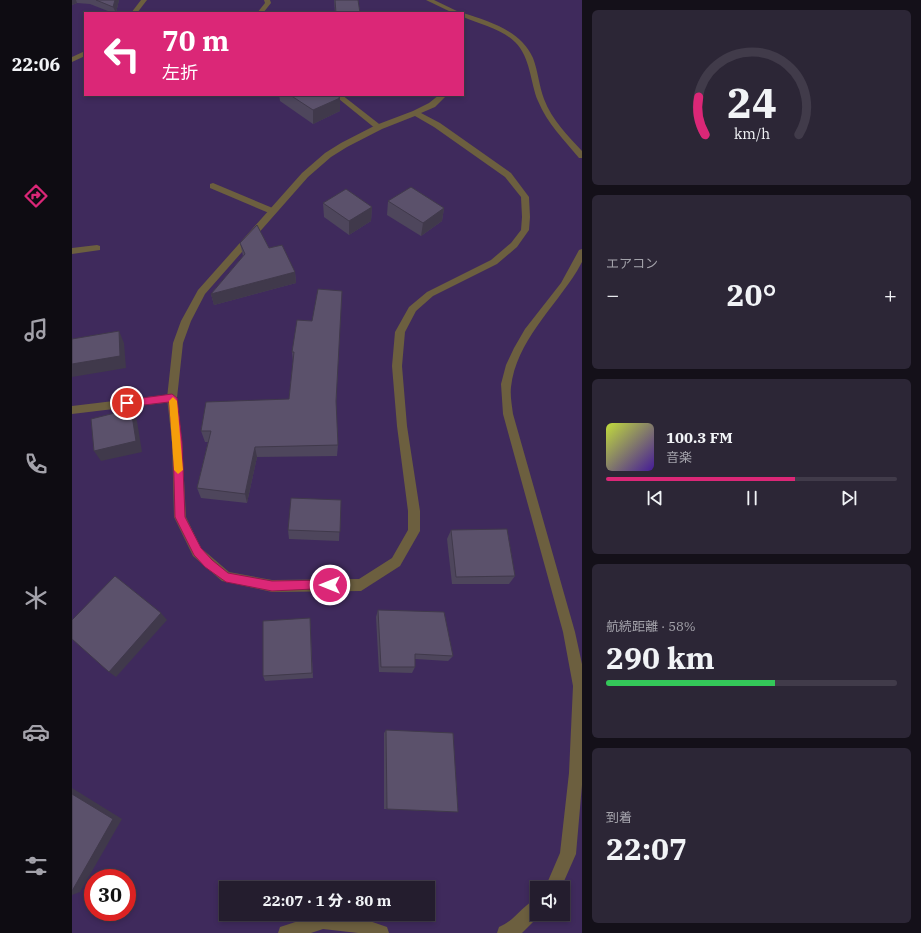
<!DOCTYPE html>
<html lang="ja">
<meta charset="utf-8">
<style>
body{margin:0;font-family:"IBM Plex Serif","Noto Sans JP",serif;background:#2c2636;color:#f1f3f6;height:100vh;display:flex;flex-direction:column;font-size:15px;white-space:nowrap}
*{box-sizing:border-box;margin:0}
p{font-size:13px;color:#a3a2aa}
.icon{flex:none;width:22px;height:22px;fill:none;stroke:currentColor;stroke-width:2;stroke-linecap:round;stroke-linejoin:round}
.map{position:relative;flex:1;overflow:hidden}
.side{display:flex;flex-direction:column;gap:10px;padding:10px;background:#141019;width:339px}
.side>*{flex:none}
.top-card{position:absolute;left:12px;top:12px;width:380px;height:84px;border-radius:0px;box-shadow:0 2px 6px #0003,0 0 0 1px #413b4a;background:#db2777;color:#fff;overflow:hidden}
.tools{position:absolute;left:458px;top:881px;display:grid;gap:8px}
.tools a{display:grid;place-items:center;width:40px;height:40px;border-radius:0px;background:#241d2e;box-shadow:0 2px 6px #0003,0 0 0 1px #413b4a;font-size:20px}
.speed{position:absolute;left:12px;top:869px;display:flex;gap:8px;font-size:20px;font-weight:700;text-align:center}
.speed>*{display:grid;place-content:center;width:52px;height:52px;border-radius:50%;background:#241d2e;box-shadow:0 2px 6px #0003,0 0 0 1px #413b4a;line-height:1}
.speed .limit{border:6px solid #d22;background:#fff;color:#111}
.pin{position:absolute;display:grid;place-items:center;width:34px;height:34px;color:#fff;margin:-17px;border:2px solid #fff;border-radius:50%;box-shadow:0 1px 4px #0007}
.me{position:absolute;width:44px;margin:-22px;rotate:270deg;stroke-linejoin:round;filter:drop-shadow(0 0 3px #0008)}
.turn{display:flex;align-items:center;gap:14px;height:84px;padding:0 12px;font-size:18px}
.turn .icon{width:52px;height:52px;stroke-width:2.5}
.turn b{display:block;font-size:28px;line-height:34px}
.big{font-size:30px;font-weight:800;line-height:1.1}
.side .widget{flex:1;display:flex;flex-direction:column;justify-content:center;gap:6px;min-width:0;padding:0 14px;border-radius:6px;background:#2c2636}
.side .dial{align-items:center;gap:0}
.dial svg{height:104px;overflow:visible;fill:none;stroke:#413b4a;stroke-width:7;stroke-linecap:round;text-anchor:middle}
.dial text{fill:#f1f3f6;stroke:none}
.song{display:flex;align-items:center;gap:12px}
.cover{width:48px;height:48px;border-radius:6px;background:linear-gradient(135deg,hsl(70 70% 55%),hsl(260 70% 35%))}
.played{height:4px;border-radius:2px;background:linear-gradient(90deg,#db2777 65%,#413b4a 65%)}
.keys{display:flex;justify-content:space-around;direction:ltr}
.heat{display:flex;justify-content:space-between;align-items:center;font-size:22px;direction:ltr}
.charge{height:6px;border-radius:3px;background:linear-gradient(90deg,#34c759 58%,#413b4a 0)}
.trip{position:absolute;left:147px;top:881px;width:216px;height:40px;border-radius:0px;background:#241d2e;box-shadow:0 2px 6px #0003,0 0 0 1px #413b4a;font-weight:800;line-height:40px;text-align:center}
main{display:flex;flex:1;min-height:0}
.dock{display:flex;flex-direction:column;width:72px;justify-content:space-around;align-items:center;background:#0e0c12;color:#a3a2aa}
.dock .icon{width:28px;height:28px}
.dock .on{color:#db2777}
.dock b{font-size:18px;color:#f1f3f6}
.map>svg:first-child{display:block}
</style>
<main>
<nav class="dock">
<b>22:06</b>
<svg class="icon on" aria-label="directions" viewBox="0 0 24 24"><path d="M12 3l9 9-9 9-9-9zM9 14v-3h6M13 9l2 2-2 2"/></svg>
<svg class="icon" aria-label="music" viewBox="0 0 24 24"><path d="M9 18V5l10-2v13"/><circle cx="6" cy="18" r="3"/><circle cx="16" cy="16" r="3"/></svg>
<svg class="icon" aria-label="phone" viewBox="0 0 24 24"><path d="M5 4h4l2 5-3 2q2 4 5 5l2-3 5 2v4C11 20 4 13 5 4z"/></svg>
<svg class="icon" aria-label="climate" viewBox="0 0 24 24"><path d="M12 3v18M4 7l16 10M4 17L20 7"/></svg>
<svg class="icon" aria-label="car" viewBox="0 0 24 24"><path d="M5 17H2v-5l4-1 3-4h7l3 4 3 1v5h-3M9 17h6M6 11h13"/><circle cx="7" cy="17" r="2"/><circle cx="17" cy="17" r="2"/></svg>
<svg class="icon" aria-label="filters" viewBox="0 0 24 24"><path d="M4 7h16M4 17h16"/><circle cx="9" cy="7" r="2"/><circle cx="15" cy="17" r="2"/></svg>
</nav>
<div class="map">
<svg width="510" height="933" viewBox="0 0 510 933">
<rect width="100%" height="100%" fill="#30273e"/>
<!-- green -->
<path fill="#3f2a5c" fill-rule="evenodd" d="M0,0h510v933h-510zM13,13h378v82h-378zM21,878h34v34h-34zM154,888h202v26h-202zM465,888h26v26h-26z"/>
<g fill="none" stroke-linecap="round" stroke-linejoin="round">
<!-- service -->
<g fill="#6c5f3f" fill-rule="evenodd">
<path d="M192,0h6l1,3 -8,10h-6l8,-10z"/>
<path d="M262,95h8l41,32 -7,2z"/>
<path d="M141,183l62,26 1,2 -4,3 -3,-1 -59,-25v-4z"/>
<path d="M25,245l3,1v4l-28,4v-6z"/>
<path d="M510,249v13l-5,9c-23,37 -61,71 -66,116 -1,9 1,18 2,27l62,218 7,32v121l-6,69 -15,34h-16l15,-35 9,-80 4,-87 -10,-54 -60,-218 -2,-30 5,-19 8,-17 11,-19 36,-46 18,-33z"/>
<path d="M100,394l5,4 -5,4 -100,12v-8z"/>
<path d="M465,899v15h4l-19,19h-25l2,-6c16,-6 23,-22 38,-28z"/>
<path d="M248,914l38,3 29,10 2,6h-31l-35,-4 -12,4h-33l2,-6z"/>
</g>
<!-- minor -->
<g fill="#6c5f3f" fill-rule="evenodd">
<path d="M69,0h6l-10,13h-6z"/>
<path d="M354,0h8l27,13h-8z"/>
<path d="M391,13c26,8 58,18 70,45 5,13 6,28 11,41 8,21 24,37 38,52v7h-3c-15,-18 -32,-35 -41,-57 -8,-19 -7,-43 -23,-59 -13,-13 -35,-18 -52,-25z"/>
<path d="M13,51v5l-13,6v-5z"/>
<path d="M367,95h8l-12,12 -14,6 19,10 71,50 18,24 1,20 -1,13 -12,17 -20,17 -64,32 -17,15 -11,21 -3,34 5,60 13,85v20l-20,35 -39,25 -89,1 -50,-11 -29,-25 -19,-39 -2,-75 -5,-44 6,-55 8,-22 17,-31 104,-117 23,-20 16,-10 35,-18 37,-14 16,-8zM343,116l19,11 71,50 16,20 1,20 -1,13 -10,13 -20,17 -64,32 -18,15 -14,25 -3,34 5,60 11,85v19l-16,28 -33,21 -87,1 -43,-8 -28,-24 -15,-31 -4,-75 -5,-44 6,-55 8,-22 14,-27 103,-117 23,-20 16,-10 35,-18z"/>
</g>
</g>
<!-- wall -->
<g fill="#4e465c">
<path d="M0,0h47l-3,13h-3l-23,-9 -13,-1 -5,2z"/>
<path d="M262,0h24l2,13h-25z"/>
<path d="M207,95h57l4,3v13l-27,13 -33,-23z"/>
<path d="M316,201l56,7 -2,13 -21,15 -34,-21z"/>
<path d="M251,203l49,4 -1,14 -22,14 -25,-18z"/>
<path d="M168,243l29,5 26,24 1,11 -82,22 -3,-11 32,-38z"/>
<path d="M269,304l-5,101 2,40 -1,11 -80,1 -10,46 -46,-5 -4,-10 11,-46h-3l-4,-11 88,-32 4,-37 -1,-10 20,-31z"/>
<path d="M269,500l-2,41 -50,-2 -1,-9z"/>
<path d="M379,530l64,46 -6,8h-57l-5,-45z"/>
<path d="M306,610l75,46 -5,5 -33,-2v8l-3,6 -33,-1 -3,-55z"/>
<path d="M238,618l3,60 -48,3 -2,-5z"/>
<path d="M314,730l72,82 -74,-3v-76z"/>
</g>
<!-- shaded-wall -->
<g fill="#40394b">
<path d="M0,0h4l1,3 -5,2z"/>
<path d="M43,0h4l-3,13 -3,-6z"/>
<path d="M268,98v13l-27,13v-14z"/>
<path d="M300,207l-1,14 -22,14v-14z"/>
<path d="M372,208l-2,13 -21,15 2,-13z"/>
<path d="M223,272l1,11 -82,22 -3,-11z"/>
<path d="M47,331l5,12 2,25 -54,9v-13z"/>
<path d="M59,409l6,12 5,31 -41,9 -7,-10z"/>
<path d="M183,447l2,10 -10,46 -2,-9z"/>
<path d="M89,613l6,7 -51,57 -7,-5z"/>
<path d="M0,788l50,31 -42,73 -8,3z"/>
</g>
<!-- building -->
<g fill="#5b516b" stroke="#40394b">
<path d="M24,0h19l-2,7z"/>
<path d="M263,0h23l2,13h-24z"/>
<path d="M218,95h46l4,3 -27,12z"/>
<path d="M339,187l33,21 -21,15 -35,-22z"/>
<path d="M274,189l26,18 -23,14 -26,-18z"/>
<path d="M185,225l12,23 13,-3 13,27 -84,22 34,-40 -5,-11z"/>
<path d="M246,289l24,2 -6,110 2,44 -83,2 -10,47 -48,-6 14,-57h-10l5,-29 83,-3 5,-47h-2l5,-32 15,1z"/>
<path d="M47,331l1,25 -48,8v-25z"/>
<path d="M59,409l5,32 -42,10 -3,-32z"/>
<path d="M219,498l50,2 -1,32 -52,-2z"/>
<path d="M435,529l8,47 -59,1 -5,-47z"/>
<path d="M43,576l46,37 -52,59 -37,-33v-19z"/>
<path d="M306,610l66,2 9,44 -38,-2v13h-34z"/>
<path d="M238,618l2,55 -49,3v-55z"/>
<path d="M314,730l67,3 5,79 -71,-3z"/>
<path d="M0,794l41,25 -41,72z"/>
</g>
<!-- route -->
<path fill="#db2777" stroke="#8e194d" d="M100,394l5,4 5,44 3,75 16,31 11,12 16,13 44,8 58,-1 4,1 1,4 -1,3 -62,3 -46,-9 -21,-15 -11,-12 -19,-38 -2,-75 -4,-40 -42,5 -4,-4 4,-3z"/>
<!-- slow -->
<path fill="#f59e0b" d="M101,397l4,4 6,69 -5,4 -4,-4 -5,-69z"/>
</svg>
<div class="tools">
<a><svg class="icon" aria-label="sound" viewBox="0 0 24 24"><path d="M4 9h4l5-4v14l-5-4H4zM17 9q2 3 0 6"/></svg></a>
</div>
<div class="speed"><div class="limit">30</div></div>
<div class="pin" style="left:55px;top:403px;background:#d93025"><svg class="icon" aria-label="arrive" viewBox="0 0 24 24"><path d="M6 21V4h12l-3 4 3 4H6"/></svg></div>
<svg class="me" style="left:258px;top:585px" viewBox="-20 -20 40 40"><circle r="17" fill="#db2777" stroke="#fff" stroke-width="3"/><path d="M0-11L8 9 0 5-8 9z" fill="#fff"/></svg>
<div class="trip">22:07 · 1 分 · 80 m</div>
<div class="top-card">
<div class="turn"><svg class="icon" aria-label="left" viewBox="0 0 24 24"><path d="M17 20v-9H6M10 6l-5 5 5 5"/></svg><div><b>70 m</b>左折</div></div>
</div>
</div>
<section class="side">
<div class="widget dial"><svg viewBox="0 0 100 80">
<path d="M14 69A42 42 0 1 1 86 69"/>
<path d="M14 69A42 42 0 0 1 9 40" stroke="#db2777"/>
<text x="50" y="56" font-size="32" font-weight="700">24</text>
<text x="50" y="72" font-size="11">km/h</text>
</svg></div>
<div class="widget"><p>エアコン</p>
<div class="heat"><a>−</a><b class="big">20°</b><a>+</a></div>
</div>
<div class="widget">
<div class="song"><i class="cover"></i><div><b>100.3 FM</b><p>音楽</p></div></div>
<div class="played"></div>
<div class="keys"><svg class="icon" aria-label="previous" viewBox="0 0 24 24"><path d="M18 5L8 12l10 7zM5 5v14"/></svg><svg class="icon" aria-label="pause" viewBox="0 0 24 24"><path d="M8 5v14M16 5v14"/></svg><svg class="icon" aria-label="next" viewBox="0 0 24 24"><path d="M6 5l10 7-10 7zM19 5v14"/></svg></div>
</div>
<div class="widget"><p>航続距離 · 58%</p><b class="big">290 km</b><div class="charge"></div></div>
<div class="widget"><p>到着</p><b class="big">22:07</b></div>
</section>
</main>
